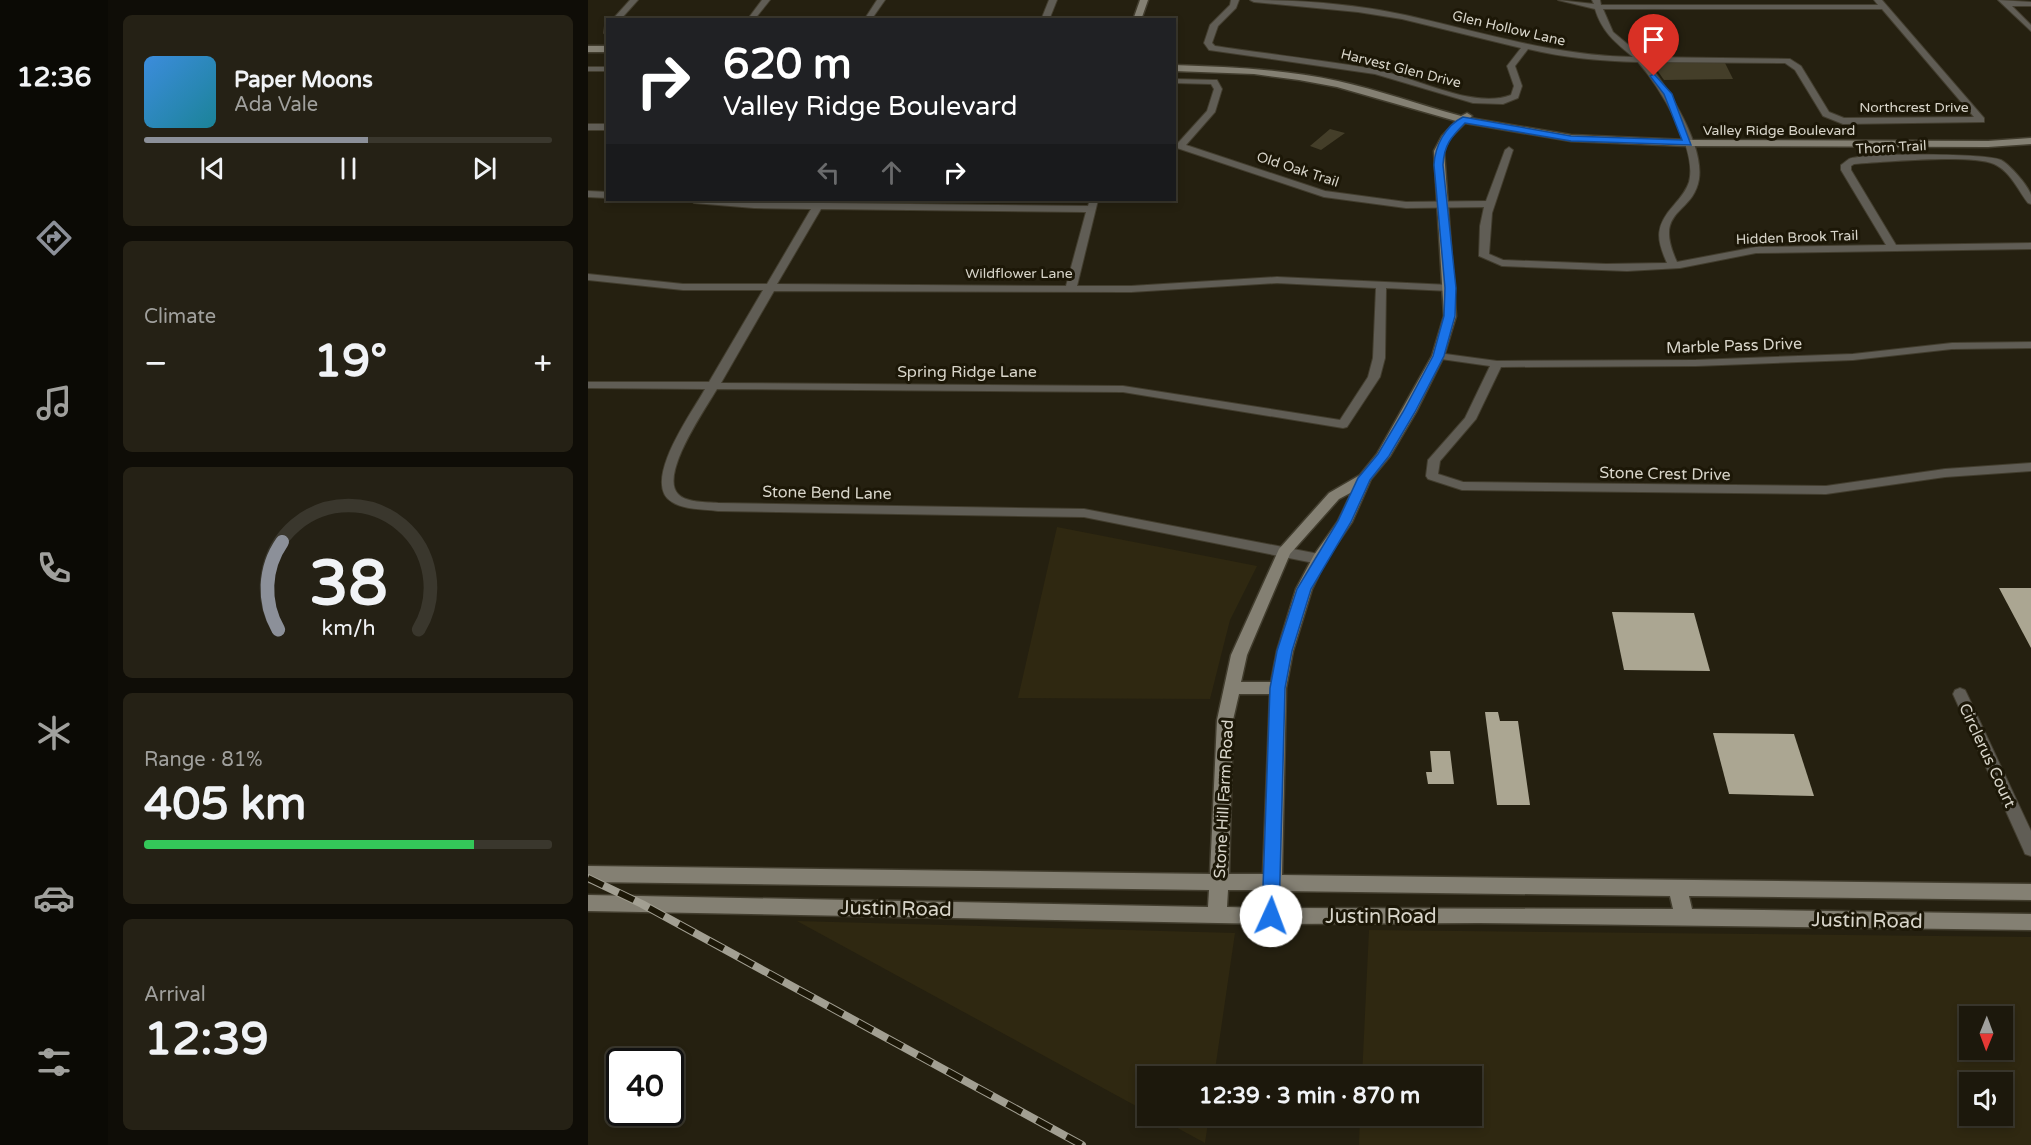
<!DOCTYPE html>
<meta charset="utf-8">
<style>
body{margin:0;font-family:"Varela Round",sans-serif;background:#252115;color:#f1f3f6;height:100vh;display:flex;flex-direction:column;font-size:22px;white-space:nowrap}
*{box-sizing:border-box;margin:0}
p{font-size:20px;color:#a0a09d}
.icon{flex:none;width:33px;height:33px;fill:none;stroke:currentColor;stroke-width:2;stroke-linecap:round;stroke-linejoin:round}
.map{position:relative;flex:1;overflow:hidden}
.side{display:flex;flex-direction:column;gap:15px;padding:15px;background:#0f0d07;width:480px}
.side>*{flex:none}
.top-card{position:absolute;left:18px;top:18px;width:570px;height:183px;border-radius:0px;box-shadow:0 3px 9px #0003,0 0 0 2px #3a372d;background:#202124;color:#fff;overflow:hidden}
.needle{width:39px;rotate:181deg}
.buttons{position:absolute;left:1371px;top:1006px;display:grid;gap:12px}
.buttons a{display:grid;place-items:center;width:54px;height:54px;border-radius:0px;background:#1c180c;box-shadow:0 3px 9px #0003,0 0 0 2px #3a372d;font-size:30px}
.speed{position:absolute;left:18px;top:1048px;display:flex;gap:12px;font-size:30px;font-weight:700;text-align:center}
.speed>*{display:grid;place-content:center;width:78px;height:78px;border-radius:50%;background:#1c180c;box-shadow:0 3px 9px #0003,0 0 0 2px #3a372d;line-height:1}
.speed .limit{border:3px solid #111;border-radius:9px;background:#fff;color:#111}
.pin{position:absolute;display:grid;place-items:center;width:51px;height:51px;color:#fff;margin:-62px -26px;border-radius:50% 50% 50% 0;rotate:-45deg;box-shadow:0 0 6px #0007}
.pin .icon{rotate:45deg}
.me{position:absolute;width:66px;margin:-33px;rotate:2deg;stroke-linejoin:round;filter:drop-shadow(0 0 4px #0008)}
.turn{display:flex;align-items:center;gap:21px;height:126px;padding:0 18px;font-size:27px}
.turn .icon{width:78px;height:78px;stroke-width:2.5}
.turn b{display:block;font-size:42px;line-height:51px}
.lanes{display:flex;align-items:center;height:57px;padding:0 18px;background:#0003;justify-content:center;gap:30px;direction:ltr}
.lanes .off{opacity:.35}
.big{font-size:45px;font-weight:700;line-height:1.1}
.side .tile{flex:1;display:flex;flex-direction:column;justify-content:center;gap:9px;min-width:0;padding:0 21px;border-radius:9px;background:#252115}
.side .dial{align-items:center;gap:0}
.dial svg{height:156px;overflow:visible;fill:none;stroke:#3a372d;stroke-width:7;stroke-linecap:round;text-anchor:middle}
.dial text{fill:#f1f3f6;stroke:none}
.song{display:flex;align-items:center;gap:18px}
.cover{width:72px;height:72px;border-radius:9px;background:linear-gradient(135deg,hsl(210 70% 55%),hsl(190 70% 35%))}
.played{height:6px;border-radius:3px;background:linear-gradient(90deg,#8c9099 55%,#3a372d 55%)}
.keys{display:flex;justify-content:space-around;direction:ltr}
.heat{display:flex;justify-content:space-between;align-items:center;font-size:33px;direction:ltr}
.charge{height:9px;border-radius:4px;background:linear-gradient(90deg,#34c759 81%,#3a372d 0)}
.trip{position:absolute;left:549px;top:1066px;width:345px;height:60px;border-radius:0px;background:#1c180c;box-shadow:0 3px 9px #0003,0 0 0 2px #3a372d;font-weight:700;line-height:60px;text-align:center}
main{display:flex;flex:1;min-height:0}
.menu{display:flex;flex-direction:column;width:108px;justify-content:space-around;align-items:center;background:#0b0a05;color:#a0a09d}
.menu .icon{width:42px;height:42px}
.menu .active{color:#8c9099}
.menu b{font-size:27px;color:#f1f3f6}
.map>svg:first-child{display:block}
</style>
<main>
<nav class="menu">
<b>12:36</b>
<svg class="icon active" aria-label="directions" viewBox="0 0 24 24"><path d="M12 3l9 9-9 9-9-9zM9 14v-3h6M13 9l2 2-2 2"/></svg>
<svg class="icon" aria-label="music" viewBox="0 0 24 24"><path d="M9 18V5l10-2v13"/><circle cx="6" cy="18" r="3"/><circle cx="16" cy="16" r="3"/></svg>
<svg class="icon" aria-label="phone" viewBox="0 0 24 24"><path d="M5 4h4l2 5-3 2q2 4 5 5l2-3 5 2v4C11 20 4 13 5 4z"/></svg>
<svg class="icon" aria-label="climate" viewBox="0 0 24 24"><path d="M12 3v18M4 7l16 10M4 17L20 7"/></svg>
<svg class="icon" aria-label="car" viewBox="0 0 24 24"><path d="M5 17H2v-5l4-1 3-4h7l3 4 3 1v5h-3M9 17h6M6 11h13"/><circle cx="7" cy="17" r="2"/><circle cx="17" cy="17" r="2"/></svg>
<svg class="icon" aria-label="filters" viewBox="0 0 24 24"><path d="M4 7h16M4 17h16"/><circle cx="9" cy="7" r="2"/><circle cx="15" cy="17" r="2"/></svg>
</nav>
<section class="side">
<div class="tile">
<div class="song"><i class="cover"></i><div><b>Paper Moons</b><p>Ada Vale</p></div></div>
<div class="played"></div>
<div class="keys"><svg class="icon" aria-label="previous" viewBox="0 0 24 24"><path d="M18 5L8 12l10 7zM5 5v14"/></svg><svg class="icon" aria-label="pause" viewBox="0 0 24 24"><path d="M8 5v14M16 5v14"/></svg><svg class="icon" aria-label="next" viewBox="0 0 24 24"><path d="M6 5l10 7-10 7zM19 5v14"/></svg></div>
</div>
<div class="tile"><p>Climate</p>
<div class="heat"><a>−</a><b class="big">19°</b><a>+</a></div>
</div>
<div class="tile dial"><svg viewBox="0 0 100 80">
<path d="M14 69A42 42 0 1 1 86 69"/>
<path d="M14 69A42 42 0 0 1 16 24" stroke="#8c9099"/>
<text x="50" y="56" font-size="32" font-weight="700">38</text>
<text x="50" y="72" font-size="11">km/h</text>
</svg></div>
<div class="tile"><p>Range · 81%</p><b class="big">405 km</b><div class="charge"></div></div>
<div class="tile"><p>Arrival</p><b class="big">12:39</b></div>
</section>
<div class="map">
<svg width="1443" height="1145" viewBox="0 0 1443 1145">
<rect width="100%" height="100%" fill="#252010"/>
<!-- built -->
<g fill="#2f2811" fill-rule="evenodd">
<path d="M469,527l200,39 -27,54 -20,79 -192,-1z"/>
<path d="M209,921l438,12 -21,144h-66l-1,35z"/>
<path d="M781,930l662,7v208h-672l1,-29h112v-39h-110zM1382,1017h32v33h-32zM1382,1083h32v33h-32z"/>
<path d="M567,1116h54l-4,27 -33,-18z"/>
</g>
<!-- green -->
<g fill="#443e29">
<path d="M1136,61l9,18 -69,1 -12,-17z"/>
<path d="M742,129l15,4 -24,17 -11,-4z"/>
</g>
<!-- building -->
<g fill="#aba692">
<path d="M1411,588h32v60z"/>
<path d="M1024,612l82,1 16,58 -86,-1z"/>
<path d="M897,712h13l2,9h18l12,84h-33z"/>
<path d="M1125,733l81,1 20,62 -85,-2z"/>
<path d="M842,751h20l4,33h-26l-2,-12h6z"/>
</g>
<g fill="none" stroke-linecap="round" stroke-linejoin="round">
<!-- street casing -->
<g stroke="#423d2e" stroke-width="2">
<g id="street">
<path d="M42,0h8l-18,20h-8z"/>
<path d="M174,0h8l-16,20h-7z"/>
<path d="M289,0h8l-14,20h-7z"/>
<path d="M461,0h8l-8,20h-8z"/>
<path d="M643,0h8l-3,8 -18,18 -6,17 3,3c52,8 106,14 159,23 39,7 99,41 137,26l3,-9 -7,-20 14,-18 -119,-29 -44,-7 -104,-10 -4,-2c51,0 105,4 155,15 76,17 150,41 228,42 -18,-15 -31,-25 -38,-48l-37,-9 36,4 -2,-4h8l1,5h277l-4,-5h8l102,118v4l-141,2 -20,-8 -28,-46 -10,-7 -138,-1c21,26 57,82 52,117 -6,37 -47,29 -22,83l79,-15 130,-2 -45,-75v-5c3,-2 5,-4 8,-6 15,-6 135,-6 152,1 8,4 27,25 30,35 0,3 0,6 0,9l-3,-1c-10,-13 -18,-32 -34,-39 -24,-10 -110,-2 -140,0l-3,2v4l45,75 135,-2v6l-275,4 -76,15 -53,3 -125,-5 -23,-10 1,-30 4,-19 -78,1 -82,-11 -150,-50v-6l4,2 29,-32 7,-22 -3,-5 -37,-1v-4l40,1h3l5,9 -7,23 -29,33 139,46 81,11 80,-1 19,-51 4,-3 4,3 -21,63 -3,41 14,6 103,4 61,-1c-11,-24 -12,-37 7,-58 6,-7 12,-14 15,-23 9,-33 -30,-96 -51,-120 -37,-1 -73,-4 -110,-13l-13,17 7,20 -4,12 -15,6 -30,-1 -98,-29 -166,-24 -5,-7 6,-18 20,-20zM1015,9h279l92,108 -130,1 -15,-6 -28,-46 -11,-7 -147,-2 -30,-25z"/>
<path d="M1410,0l33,2v4h-19l19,19v6z"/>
<path d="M17,26h3v9l-4,-2z"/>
<rect x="0" y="67" width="20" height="4"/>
<rect x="0" y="124" width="20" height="6"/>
<path d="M0,191l20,1v6l-20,-1z"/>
<path d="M102,200l125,3 2,-3h8l-1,3 264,3 2,-6h8l-21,86h54l146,-9 173,8 5,3 -5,3 -64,-3 -1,70 -5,19 -33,50 -4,1 -220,-36 -406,-3c-11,19 -58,86 -39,105 8,9 29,8 40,9l366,6 235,45 5,2 2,3 -2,3 -5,2 -235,-47 -366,-6c-14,-2 -34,-1 -46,-9 -32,-19 21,-91 33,-113l-117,-1v-6h121l54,-92h-80l-95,-10v-6l95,10h84l44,-75 -57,-1 -60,-5zM233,209l265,3 -20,74 -289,-2zM689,283l99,5 -3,70 -5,19 -28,43 -217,-34 -402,-3 53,-92 357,1z"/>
<path d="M1443,342v6l-79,1 -99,11 -157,6 -195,1 -25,52 -36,42 -2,13 25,8 363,4 119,-17 86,-6v8l-86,6 -119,17 -364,-4 -34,-11 -2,-3 2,-16 37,-42 25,-52 -56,-8 -2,-2 6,-3 59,8 199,-1 157,-6 99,-11z"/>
<path d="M1372,688l5,2 2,4 64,137v25l-6,-2 -2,-5 -70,-155 2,-4z"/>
</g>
</g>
<!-- secondary casing -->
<g stroke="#423d2e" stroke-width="3">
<g id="secondary">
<path d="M552,0h8l-7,20h-8z"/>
<rect x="0" y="46" width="20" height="6"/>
<path d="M586,65c56,2 110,4 164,16 41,9 82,24 123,35l6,-3 5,3 -2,2 101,17 116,5 301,1 43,-3v6l-43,3 -301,-1 -116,-5 -106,-18 -16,16 -5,12 12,165 -12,40 -28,56 -26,44 -19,23 -19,43 -26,38 -14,29 -19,62 -7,37 -4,187 749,9v16l-342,-4 3,13 339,5v16l-552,-7 -208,1 -683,-13v-16l620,12 1,-17 -621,-8v-16l622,8 7,-154 14,-65 48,-106 50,-56 31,-18 17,-21 55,-98 12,-40 -10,-165 8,-15 14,-15 -119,-34 -38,-7 -45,-6 -80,-3zM764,492l-14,29 -24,34 -18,34 -19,62 -6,31h-30l6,-27 43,-101 49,-55zM651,694h31l-7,180h-34l4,-154zM640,890h34v18l-35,-1zM693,891l389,5 3,13 -392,-1z"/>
</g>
</g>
<!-- street -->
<use href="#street" fill="#605d55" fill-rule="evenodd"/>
<!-- secondary -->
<use href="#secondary" fill="#848073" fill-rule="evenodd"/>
<!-- rail casing -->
<g stroke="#a29f92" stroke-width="8">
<path id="rail" d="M0,878l54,26 440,241"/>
</g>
<!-- rail -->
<use href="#rail" stroke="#1c1707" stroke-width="6" stroke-dasharray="17" stroke-linecap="butt"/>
</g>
<!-- route -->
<path fill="#1a73e8" stroke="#114b97" stroke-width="1.5" d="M1066,74l18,20 19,51 -120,-4 -106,-18c-14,14 -21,22 -22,42l13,123 -1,28 -11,40 -29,56 -26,44 -19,24 -19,42 -40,67 -19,62 -7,37 -6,228 -2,5 -6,2 -7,-2 -2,-5 8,-228 7,-37 20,-62 41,-68 20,-43 20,-24 25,-42 30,-56 11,-40 1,-28 -11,-123c1,-19 11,-39 29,-48l108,19 111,4 -18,-46 -14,-18z"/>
<g text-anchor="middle" stroke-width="6" stroke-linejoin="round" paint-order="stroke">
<!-- far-street labels -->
<g font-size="14" fill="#d8d5ca" stroke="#1c1707">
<text transform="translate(921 28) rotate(13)" y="5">Glen Hollow Lane</text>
<text transform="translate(813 68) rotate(14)" y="5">Harvest Glen Drive</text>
<text x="1326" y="112">Northcrest Drive</text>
<text x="1191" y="135">Valley Ridge Boulevard</text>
<text transform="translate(1303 147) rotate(-3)" y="5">Thorn Trail</text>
<text transform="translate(710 169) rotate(18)" y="5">Old Oak Trail</text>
<text transform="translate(1209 237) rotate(-2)" y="5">Hidden Brook Trail</text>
<text x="431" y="278">Wildflower Lane</text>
</g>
<!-- street labels -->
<g font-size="16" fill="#d8d5ca" stroke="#1c1707">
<text transform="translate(1146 345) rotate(-2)" y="6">Marble Pass Drive</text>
<text x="379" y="377">Spring Ridge Lane</text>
<text transform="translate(1077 473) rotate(1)" y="6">Stone Crest Drive</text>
<text transform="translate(239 492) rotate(1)" y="6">Stone Bend Lane</text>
<text transform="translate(1400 755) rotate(65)" y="6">Circlerus Court</text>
<text transform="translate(635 799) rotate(-87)" y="6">Stone Hill Farm Road</text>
</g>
<!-- near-street labels -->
<g font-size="20" fill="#d8d5ca" stroke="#1c1707">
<text transform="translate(308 908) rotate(1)" y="7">Justin Road</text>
<text x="793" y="923">Justin Road</text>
<text transform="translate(1279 920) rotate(1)" y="7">Justin Road</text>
</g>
</g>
</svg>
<div class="buttons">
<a><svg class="needle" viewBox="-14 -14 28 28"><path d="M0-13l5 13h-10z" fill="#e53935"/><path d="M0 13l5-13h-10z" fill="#a0a09d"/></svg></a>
<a><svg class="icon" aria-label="sound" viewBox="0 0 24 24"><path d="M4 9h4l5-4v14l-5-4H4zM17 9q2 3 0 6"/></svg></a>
</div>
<div class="speed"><div class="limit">40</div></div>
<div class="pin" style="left:1066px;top:76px;background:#d93025"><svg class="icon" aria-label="arrive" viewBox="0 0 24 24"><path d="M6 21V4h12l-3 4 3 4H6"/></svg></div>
<svg class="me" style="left:683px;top:916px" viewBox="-20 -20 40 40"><circle r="19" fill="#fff"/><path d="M0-13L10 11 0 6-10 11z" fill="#1a73e8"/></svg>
<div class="trip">12:39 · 3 min · 870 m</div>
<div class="top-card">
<div class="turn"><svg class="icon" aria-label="right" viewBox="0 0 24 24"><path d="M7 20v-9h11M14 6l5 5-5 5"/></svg><div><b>620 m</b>Valley Ridge Boulevard</div></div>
<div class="lanes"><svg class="icon off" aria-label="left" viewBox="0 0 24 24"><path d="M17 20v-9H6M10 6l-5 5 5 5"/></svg><svg class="icon off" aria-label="ahead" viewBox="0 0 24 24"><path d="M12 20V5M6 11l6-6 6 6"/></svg><svg class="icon" aria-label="right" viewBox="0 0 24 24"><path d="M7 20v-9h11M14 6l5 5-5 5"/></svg></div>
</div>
</div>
</main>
